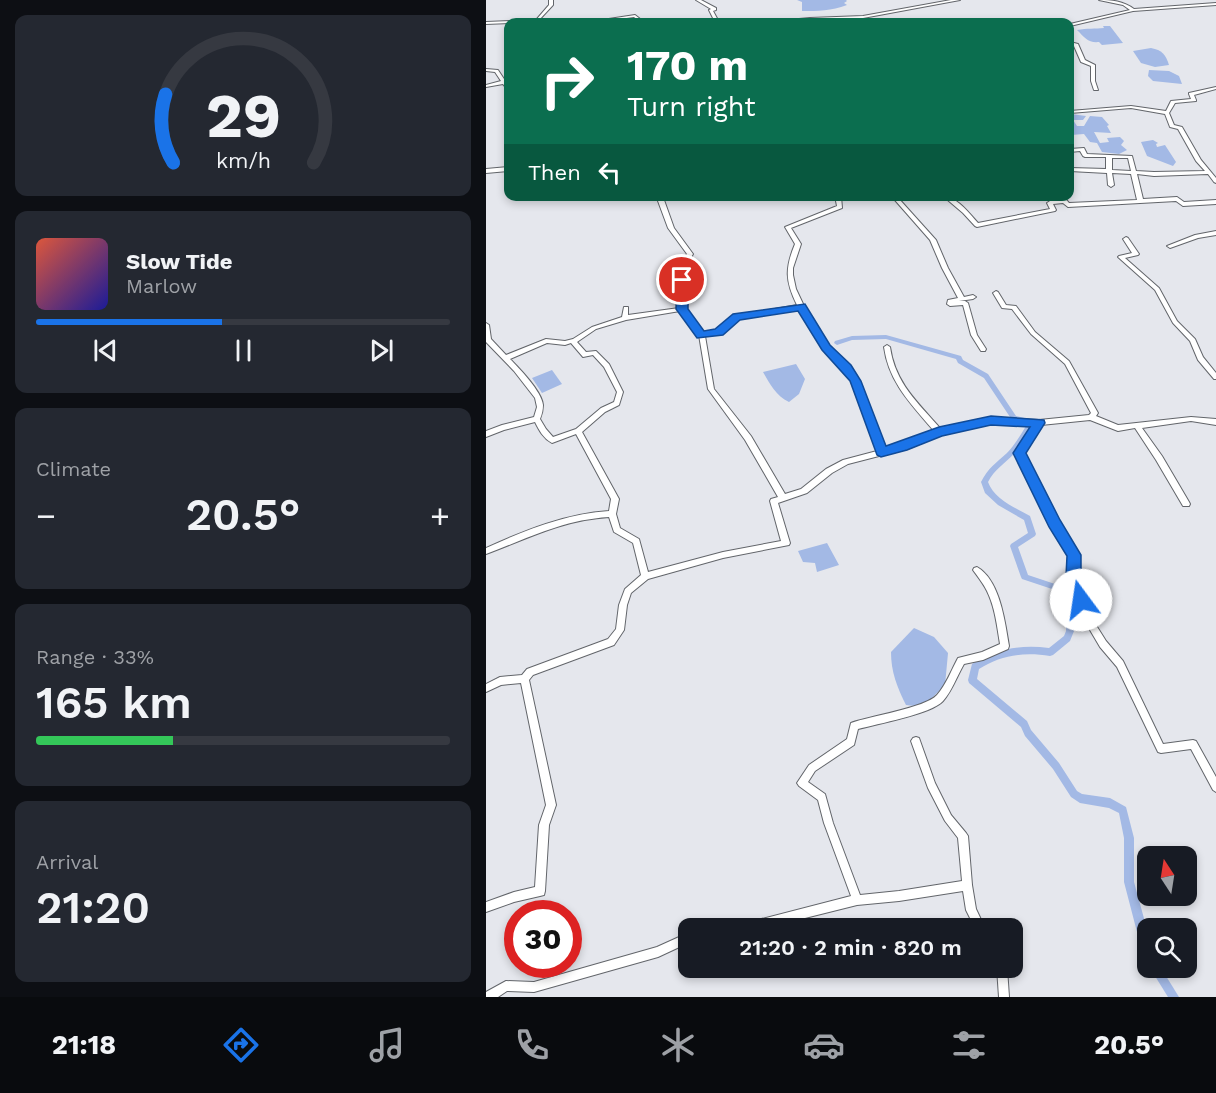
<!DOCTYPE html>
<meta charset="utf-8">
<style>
body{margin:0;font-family:"Work Sans",sans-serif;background:#242831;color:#f1f3f6;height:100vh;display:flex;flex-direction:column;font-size:22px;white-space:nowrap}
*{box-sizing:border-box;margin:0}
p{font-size:20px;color:#9ea1a6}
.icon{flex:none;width:33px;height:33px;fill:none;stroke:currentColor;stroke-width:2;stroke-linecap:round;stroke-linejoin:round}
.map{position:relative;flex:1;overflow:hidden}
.sheet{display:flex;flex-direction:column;gap:15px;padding:15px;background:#0d0f14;width:486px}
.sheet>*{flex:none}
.guide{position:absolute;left:18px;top:18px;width:570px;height:183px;border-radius:12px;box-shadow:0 3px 9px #0003;background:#0b6e4f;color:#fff;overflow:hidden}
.needle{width:39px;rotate:348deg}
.buttons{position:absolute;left:651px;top:846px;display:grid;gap:12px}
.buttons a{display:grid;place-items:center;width:60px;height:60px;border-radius:12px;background:#171b24;box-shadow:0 3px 9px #0003;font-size:30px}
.speed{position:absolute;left:18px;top:900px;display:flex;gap:12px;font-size:30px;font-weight:700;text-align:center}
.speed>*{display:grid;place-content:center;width:78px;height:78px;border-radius:50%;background:#171b24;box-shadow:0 3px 9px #0003;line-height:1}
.speed .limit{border:9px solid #d22;background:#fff;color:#111}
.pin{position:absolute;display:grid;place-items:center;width:51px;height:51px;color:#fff;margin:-26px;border:3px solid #fff;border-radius:50%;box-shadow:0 2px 6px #0007}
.me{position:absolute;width:66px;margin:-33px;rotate:346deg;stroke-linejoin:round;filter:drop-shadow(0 0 4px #0008)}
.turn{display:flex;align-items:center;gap:21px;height:126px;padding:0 24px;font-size:27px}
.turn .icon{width:78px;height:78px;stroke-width:2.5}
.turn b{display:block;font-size:42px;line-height:51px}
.then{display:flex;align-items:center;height:57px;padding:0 24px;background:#0003;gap:12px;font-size:22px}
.big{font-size:45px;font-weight:600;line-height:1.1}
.sheet .widget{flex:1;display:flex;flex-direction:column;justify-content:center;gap:9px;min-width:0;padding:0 21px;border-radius:12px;background:#242831}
.sheet .dial{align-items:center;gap:0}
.dial svg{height:156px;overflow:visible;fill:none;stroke:#363941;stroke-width:7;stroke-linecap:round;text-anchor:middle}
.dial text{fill:#f1f3f6;stroke:none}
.song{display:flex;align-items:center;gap:18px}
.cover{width:72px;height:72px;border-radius:9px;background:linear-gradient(135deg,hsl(10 70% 55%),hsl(240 70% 35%))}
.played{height:6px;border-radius:3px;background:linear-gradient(90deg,#1a73e8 45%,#363941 45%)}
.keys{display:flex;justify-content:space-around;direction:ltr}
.heat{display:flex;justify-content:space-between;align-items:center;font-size:33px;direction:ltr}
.charge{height:9px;border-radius:4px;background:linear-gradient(90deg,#34c759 33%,#363941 0)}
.trip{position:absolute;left:192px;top:918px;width:345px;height:60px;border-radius:12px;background:#171b24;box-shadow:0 3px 9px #0003;font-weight:600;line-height:60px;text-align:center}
.menu{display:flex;height:96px;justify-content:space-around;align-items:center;background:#090b0e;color:#9ea1a6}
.menu .icon{width:42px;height:42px}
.menu .on{color:#1a73e8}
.menu b{font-size:27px;color:#f1f3f6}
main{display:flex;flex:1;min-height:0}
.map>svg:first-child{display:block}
</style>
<main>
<section class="sheet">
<div class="widget dial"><svg viewBox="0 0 100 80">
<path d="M14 69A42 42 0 1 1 86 69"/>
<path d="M14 69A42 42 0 0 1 10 34" stroke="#1a73e8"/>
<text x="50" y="56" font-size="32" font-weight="700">29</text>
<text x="50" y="72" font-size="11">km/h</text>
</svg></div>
<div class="widget">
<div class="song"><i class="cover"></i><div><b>Slow Tide</b><p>Marlow</p></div></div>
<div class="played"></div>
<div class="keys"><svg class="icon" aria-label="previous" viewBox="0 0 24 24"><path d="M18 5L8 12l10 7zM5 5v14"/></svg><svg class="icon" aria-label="pause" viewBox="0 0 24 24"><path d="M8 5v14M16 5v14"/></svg><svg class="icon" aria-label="next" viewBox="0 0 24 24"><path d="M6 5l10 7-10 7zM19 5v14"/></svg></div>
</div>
<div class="widget"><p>Climate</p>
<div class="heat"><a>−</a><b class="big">20.5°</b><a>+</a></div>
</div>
<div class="widget"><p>Range · 33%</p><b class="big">165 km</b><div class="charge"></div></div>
<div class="widget"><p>Arrival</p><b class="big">21:20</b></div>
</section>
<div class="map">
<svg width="730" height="997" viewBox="0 0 730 997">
<rect width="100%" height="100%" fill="#e5e7ed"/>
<!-- water -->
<g fill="#a3b9e5">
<path d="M311,0h49l1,1 -3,2 3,2c-16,6 -29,6 -45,6v-9z"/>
<path d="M617,26h7l13,17 -21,2 -3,-3c-11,1 -14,-4 -22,-12 10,-2 18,-1 27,-2z"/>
<path d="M665,48c11,2 15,7 18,17l-14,2 -14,-4 -8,-12z"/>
<path d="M663,70l20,1 10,5 3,8 -29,-3 -5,-5z"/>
<path d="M585,114l15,2 -3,4h-10l4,6h7l6,-10 12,1 7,8 -2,1 4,7 -17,-1 6,11 9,-1 -2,-4 13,-1 4,4 -3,4 6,5 -8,4 -17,-2 -5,-9 -7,-1 -6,-8 -13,1z"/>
<path d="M667,140l5,3 -2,1 1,3 8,-2 11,17 -3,4 -26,-10 -6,-14z"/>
<path d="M310,364l9,15 -6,15 -10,8c-13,-6 -19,-18 -26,-30z"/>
<path d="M66,370l10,14 -20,9 -10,-15z"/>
<path d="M341,543l12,22 -22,7 -2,-9 -12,-1 -5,-11z"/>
<path d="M428,628l20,9 14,16 -3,32 -22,22 -17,-2c-9,-18 -15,-33 -15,-53z"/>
</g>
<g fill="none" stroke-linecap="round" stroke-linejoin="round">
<!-- canal -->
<g fill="#a3b9e5" fill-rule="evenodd">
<path d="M400,335l75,21 2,4 25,14 28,42 13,3 1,2 -1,2 -2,1 -15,-4 -28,-42 -26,-15 -2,-4 -70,-20 -34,1 -15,5 -3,-2 1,-2 17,-5z"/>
<path d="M543,423l3,3c-5,10 -10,19 -18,28 -9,9 -20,16 -26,28 6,17 26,25 42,34l6,18 -1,2 -17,11 10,28 30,10 16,27v19l-4,10 -17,14 -3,1c-26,-4 -49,-1 -71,13l-2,10 50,42 4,9 28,33 18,28 5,3 28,4 16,9 8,31v44l14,51v27l-4,-1 -1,-4 -19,-73v-44l-5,-25 -10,-5 -29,-5 -9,-6 -18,-28 -28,-33 -4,-9 -52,-44 -1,-3 4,-16c24,-15 49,-20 77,-16l15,-12 2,-5v-19l-14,-23 -30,-10 -1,-2 -11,-31 1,-2 17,-11 -4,-13 -26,-15 -13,-12 -4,-11c7,-14 15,-19 26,-29 8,-9 14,-18 20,-29z"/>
<path d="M664,968h11l18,29h-11z"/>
</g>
<!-- street casing -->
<g stroke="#62656a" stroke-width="2">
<g id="street">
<path d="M63,0h4v5l-13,14h15l4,3 -5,-1 -68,3v-2l50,-2 13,-15z"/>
<path d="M210,0h5l15,8v2l-3,1 6,11h-4l-6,-12 2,-1z"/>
<path d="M465,0h9l-97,18 -78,4h-10l2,-1 33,-3 53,-2z"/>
<path d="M613,0c13,0 24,1 35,9l82,-6v2l-83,6 -63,15v-2l60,-14 -7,-5z"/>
<path d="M149,15l9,7h-4l-6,-5 -37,5h-8z"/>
<path d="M584,42l8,2 7,16 10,5v16l3,9h-4l-3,-9v-15l-10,-4 -7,-16 -4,-2z"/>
<path d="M0,69l12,1 10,15v3h-2l-3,-4 -17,3v-2l15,-4 -6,-9 -9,-1z"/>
<path d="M730,87v2l-22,6 2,5v1l-21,2 -6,10 5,12 8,2 19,33 15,18v5l-2,-1 -6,-8 -54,2 -17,-2 6,25 34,-2 7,5 32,-2v4l-33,2 -7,-5 -108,6 -5,-4 -10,1 3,6 -1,1 -78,16 -2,-1 -12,-13 -20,-17c13,0 26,17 35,27l72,-14 -3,-6 3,-2 11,-1 -3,-4h5l6,7 68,-3 -6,-26 -19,-1 2,12 -3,2 -3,-2 -1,-12 -37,-2v-3l36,1v-12h-21l-2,-1 -3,-5 -10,1v-3l14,-1 3,6 45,2 4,15 18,1 51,-1 -9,-10 -18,-32 -8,-2 -5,-13 -34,-6 -61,5v-2l61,-5 35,5 5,-10 20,-2 -2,-5v-1zM626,158h16l3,13 -19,-1z"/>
<path d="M22,167v4l-22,2v-4z"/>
<path d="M169,196h6l3,4 10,28 19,26 -7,12 -1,43 19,24 13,-3 18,-14 62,-11c-12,-24 -12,-37 -2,-61l-10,-17 52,-21 -2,-10h6l1,12 -51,20 10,16 -8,24v7l3,14 8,17 24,40 20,20 10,15 26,68 21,-5 29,-13c-22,-26 -45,-48 -50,-84l3,-2 3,2c5,36 28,56 51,82l50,-11 48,2 50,-5 2,-2 -26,-49 -34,-30 -19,-25 -10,-1 -9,-15 3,-2 2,1 8,13 10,1 19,26 34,29 29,52 -2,3 22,9 73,-8 25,2v6l-25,-4 -49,7 20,28 27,46 1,2 -1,2h-6l-27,-46 -21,-32 -17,3 -28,-11 -49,5 -18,28 34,68 21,35v20l9,16 -3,14 22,35 17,20 40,83 30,-4 3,1 20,36v15l-3,-2 -22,-41 -30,4 -3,-1 -41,-85 -17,-20 -23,-39 -1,-2 3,-14 -9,-16v-20l-19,-31 -36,-72 19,-28 -43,-1 -50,10 -31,14 -62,16 -16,9 -25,20 -29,10 12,40 -1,2 -66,13 -75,21 -17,14 -4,12 -3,25 -10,15 -81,30 -4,5 27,125 -7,20 -4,66 -1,4 -4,1 -26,6 -28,10v-10l28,-10 21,-5 4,-62 7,-20 -25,-122 -20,2 -15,7v-8l14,-7 22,-2 5,-6 81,-30 8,-10 3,-24 6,-16 16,-14 -8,-32 -19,-11 -5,-15c-47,3 -80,21 -123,37v-6c40,-18 79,-34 123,-37l2,-12 -35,-65 -24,9c-9,-5 -13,-13 -17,-21l-31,8 -18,7v-6l16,-6 32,-8 3,-10 -2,-9 -21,-27 -28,-29v-19l3,2 2,14 15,16 40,-16 19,2 8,-2 19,-12 30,-10 2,-10h4v8l51,-7 1,-42 7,-12 -19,-26 -10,-27zM313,308l25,41 20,21 8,11 25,70 -34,9 -17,9 -25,20 -16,5 -34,-58 -37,-47 -9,-53 16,-3 18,-14zM194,311l19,24 9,54 37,51 33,57 -7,2 -1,2 11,40 -58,11 -75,20 -9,-33 -19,-11 -4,-14 3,-15 -37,-67 23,-20 14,-7 4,-13 -14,-28 -13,-13 -10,1 -9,-10 19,-13 30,-9zM61,343l18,2 6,-2 12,14 10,-2 11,12 13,25 -3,10 -13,6 -25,21 -23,8 -7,-8 -6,-10c2,-5 3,-9 3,-14 -1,-13 -24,-37 -33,-46z"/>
<path d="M413,196h8l-7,4 36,40 12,28 16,29 9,-2 3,2 -3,2 -14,2h6l3,2 9,32 9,14 -1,2h-4l-10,-16 -8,-30 -13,1 -3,-2 1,-4 10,-2 -16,-30 -12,-28 -36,-41z"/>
<path d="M730,231v4l-18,3 -28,10 -3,-2 28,-11z"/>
<path d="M640,237l2,1 11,16 -1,1 -13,3 34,30 18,33 18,18 8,18 13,16v6h-2l-16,-19 -8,-19 -17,-18 -18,-33 -37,-33 1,-1 13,-3 -9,-14z"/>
<path d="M491,567c23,13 28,55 32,79l-1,3 -25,11 -19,4c-7,12 -12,27 -21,37 -12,13 -66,23 -85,28l-4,16 -39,26 -7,11 17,12 8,29 27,72 39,-4 63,-10 -4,-43 -13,-17 -17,-33 -17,-47 2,-3 3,-1 3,1 16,45 16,32 15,18 2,3 4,49 4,24 9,19h-10l-9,-18 -3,-19 -64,10 -42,4 -92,23h-59l1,-4 4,-1 39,-1 101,-26 -27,-73 -6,-23 -19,-14 -2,-3 12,-18 38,-26 4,-16c19,-7 74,-15 86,-28 9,-10 14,-24 21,-37l24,-6 18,-8c-3,-18 -5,-37 -13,-53 -4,-8 -9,-14 -14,-21l1,-2z"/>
<path d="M202,933v10l-30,14 -124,35 -27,-1 -9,6h-12v-5l20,-11 28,1 123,-35z"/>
<path d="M511,968h10l2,29h-10z"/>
</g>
</g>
<!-- street -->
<use href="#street" fill="#fff" fill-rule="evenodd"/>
</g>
<!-- route -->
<path fill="#1a73e8" stroke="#114b97" stroke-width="1.5" d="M196,277l6,3v29l16,22 11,-2 18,-15 72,-10 25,41 21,20 10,16 25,65 53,-19 52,-11 53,4 1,3 -19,30 34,67 21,35v20l10,17 -5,12 -5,2 -5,-2 -2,-4 2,-7 -10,-17 1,-20 -18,-29 -36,-74 17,-26 -39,-2 -49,11 -35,14 -26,7 -4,-2 -27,-74 -28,-31 -24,-39 -58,9 -17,15 -26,3 -21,-29 1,-29z"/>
</svg>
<div class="buttons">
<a><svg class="needle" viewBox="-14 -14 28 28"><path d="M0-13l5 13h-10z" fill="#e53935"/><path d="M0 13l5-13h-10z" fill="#9ea1a6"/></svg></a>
<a><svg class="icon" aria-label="search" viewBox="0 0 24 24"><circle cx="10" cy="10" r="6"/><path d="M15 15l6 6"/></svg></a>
</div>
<div class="speed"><div class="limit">30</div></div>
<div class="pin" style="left:196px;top:280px;background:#d93025"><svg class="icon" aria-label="arrive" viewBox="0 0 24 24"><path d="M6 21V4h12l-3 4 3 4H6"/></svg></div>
<svg class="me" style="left:595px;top:600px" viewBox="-20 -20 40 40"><circle r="19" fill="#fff"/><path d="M0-13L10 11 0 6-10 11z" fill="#1a73e8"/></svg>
<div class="trip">21:20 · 2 min · 820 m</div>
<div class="guide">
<div class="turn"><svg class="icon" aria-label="right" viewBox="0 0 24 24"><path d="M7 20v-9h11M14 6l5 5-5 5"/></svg><div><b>170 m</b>Turn right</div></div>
<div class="then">Then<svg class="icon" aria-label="left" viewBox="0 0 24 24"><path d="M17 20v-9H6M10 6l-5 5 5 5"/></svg></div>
</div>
</div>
</main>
<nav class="menu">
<b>21:18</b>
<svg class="icon on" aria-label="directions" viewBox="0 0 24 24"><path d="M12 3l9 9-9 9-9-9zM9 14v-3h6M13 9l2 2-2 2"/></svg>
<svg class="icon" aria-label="music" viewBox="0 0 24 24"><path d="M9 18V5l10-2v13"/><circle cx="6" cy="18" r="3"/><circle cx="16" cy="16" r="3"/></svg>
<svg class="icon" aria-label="phone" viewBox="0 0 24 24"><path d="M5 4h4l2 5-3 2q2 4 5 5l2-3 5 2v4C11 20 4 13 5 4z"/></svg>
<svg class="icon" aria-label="climate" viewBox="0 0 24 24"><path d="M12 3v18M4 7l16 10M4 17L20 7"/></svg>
<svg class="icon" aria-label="car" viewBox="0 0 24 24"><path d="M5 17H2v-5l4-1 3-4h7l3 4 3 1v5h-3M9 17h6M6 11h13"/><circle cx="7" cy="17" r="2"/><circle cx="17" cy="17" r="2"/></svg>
<svg class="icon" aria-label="filters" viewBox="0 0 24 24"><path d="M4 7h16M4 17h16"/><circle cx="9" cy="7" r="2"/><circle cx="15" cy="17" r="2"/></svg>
<b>20.5°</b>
</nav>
